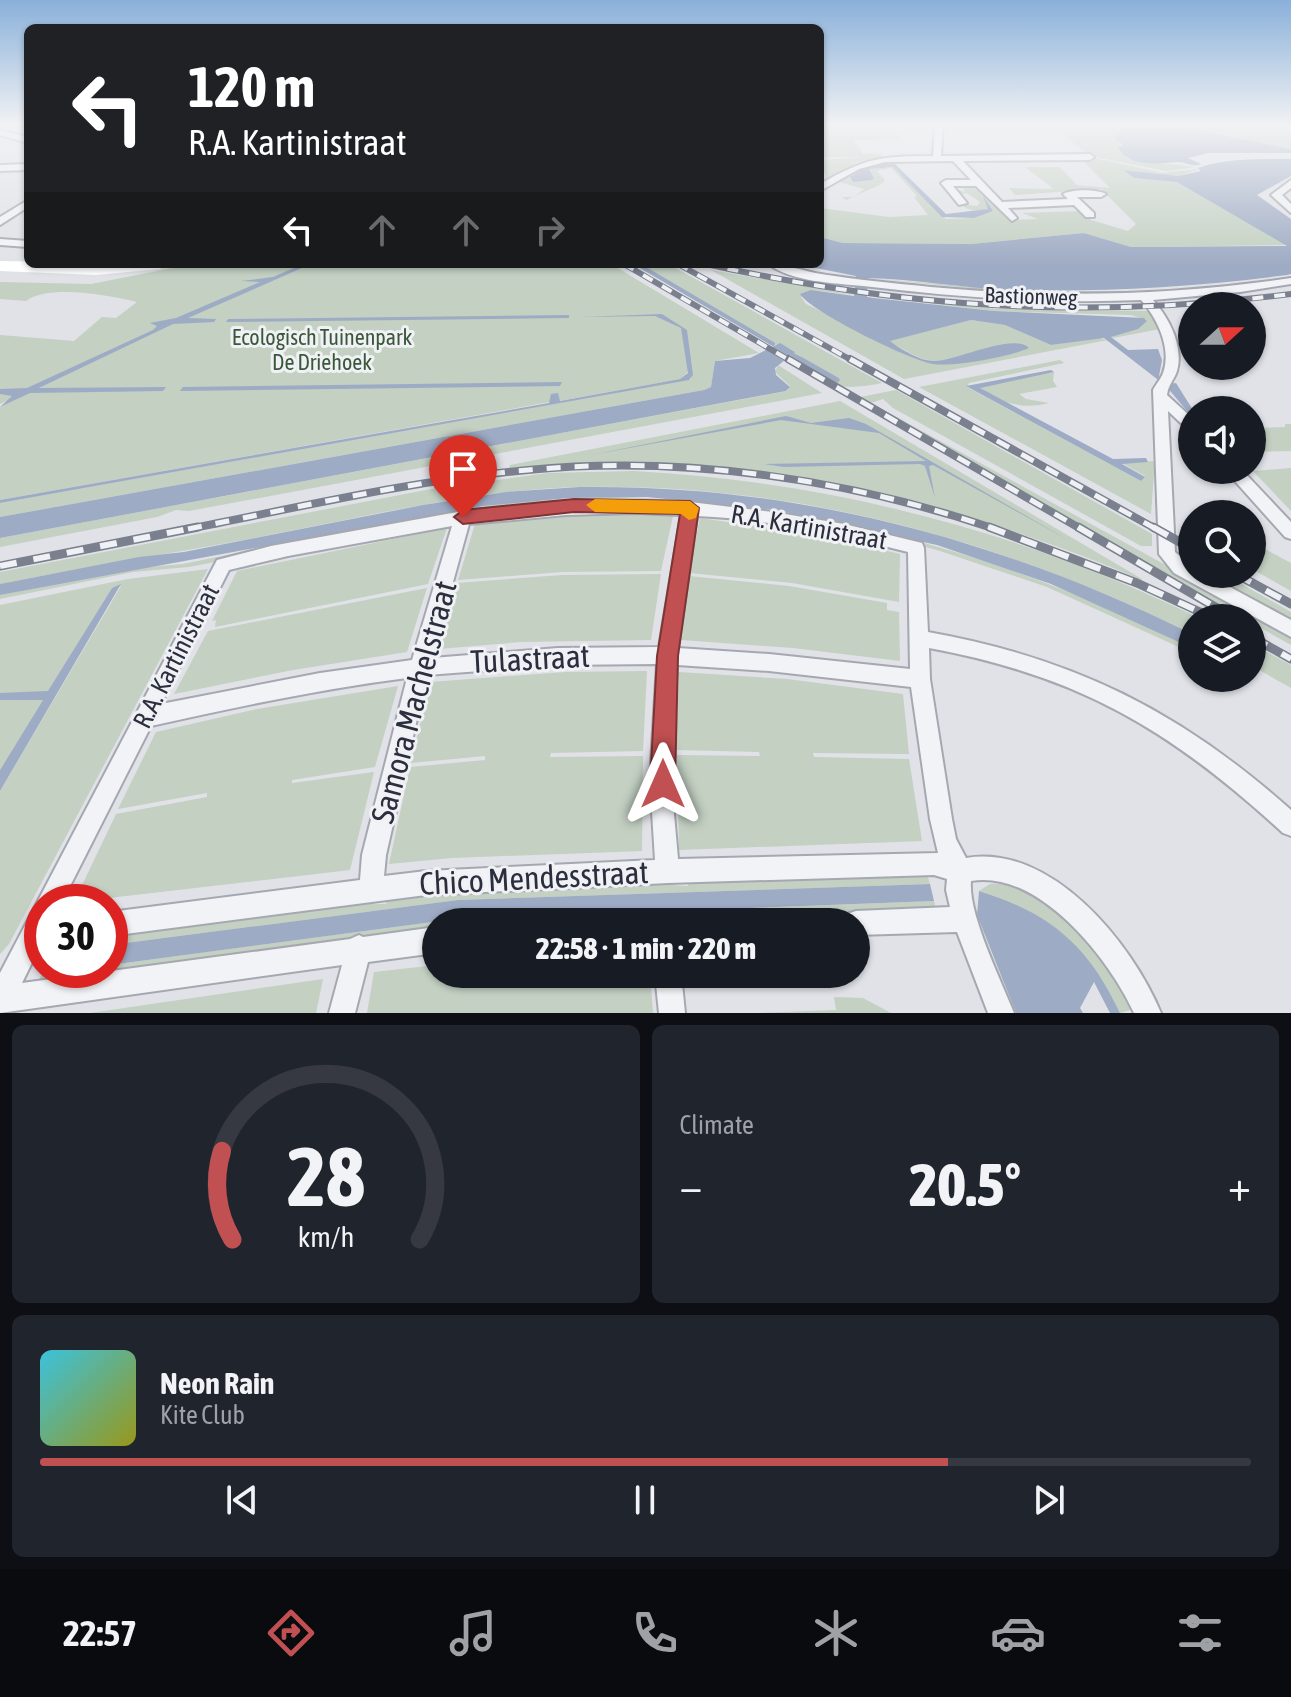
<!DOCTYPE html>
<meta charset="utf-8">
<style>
body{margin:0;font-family:"Asap Condensed",sans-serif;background:#20242c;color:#f1f3f6;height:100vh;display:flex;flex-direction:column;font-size:30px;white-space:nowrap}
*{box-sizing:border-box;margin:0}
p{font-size:26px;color:#9ea1a6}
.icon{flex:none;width:44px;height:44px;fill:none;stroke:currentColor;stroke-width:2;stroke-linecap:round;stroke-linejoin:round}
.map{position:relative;height:1013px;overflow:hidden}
.sheet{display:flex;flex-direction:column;gap:12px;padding:12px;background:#0d0f14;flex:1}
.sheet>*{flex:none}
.banner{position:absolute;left:24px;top:24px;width:800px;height:244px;border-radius:12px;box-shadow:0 2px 6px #0004;background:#202124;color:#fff;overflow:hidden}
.needle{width:52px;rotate:69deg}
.controls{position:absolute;left:1178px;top:292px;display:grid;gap:16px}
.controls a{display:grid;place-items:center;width:88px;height:88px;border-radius:50%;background:#171b24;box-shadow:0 2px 6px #0004;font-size:40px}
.speed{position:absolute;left:24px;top:884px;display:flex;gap:16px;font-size:40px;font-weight:700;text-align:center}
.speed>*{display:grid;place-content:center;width:104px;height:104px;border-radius:50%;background:#171b24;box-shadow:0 2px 6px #0004;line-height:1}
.speed .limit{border:12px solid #d22;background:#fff;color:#111}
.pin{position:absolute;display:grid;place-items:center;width:68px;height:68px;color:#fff;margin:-82px -34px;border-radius:50% 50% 50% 0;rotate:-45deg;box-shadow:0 0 8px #0007}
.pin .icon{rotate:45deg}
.me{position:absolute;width:88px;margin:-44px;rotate:0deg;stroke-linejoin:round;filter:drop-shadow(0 0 6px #0008)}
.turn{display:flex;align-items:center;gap:28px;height:168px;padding:0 32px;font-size:36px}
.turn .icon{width:104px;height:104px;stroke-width:2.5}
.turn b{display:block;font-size:56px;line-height:68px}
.lanes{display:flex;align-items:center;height:76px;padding:0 32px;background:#0003;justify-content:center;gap:40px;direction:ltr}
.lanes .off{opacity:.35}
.big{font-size:60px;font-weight:800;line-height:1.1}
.sheet .tile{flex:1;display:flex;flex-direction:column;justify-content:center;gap:12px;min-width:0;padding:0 28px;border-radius:12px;background:#20242c}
.sheet .dial{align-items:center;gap:0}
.dial svg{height:208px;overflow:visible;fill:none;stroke:#363941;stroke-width:7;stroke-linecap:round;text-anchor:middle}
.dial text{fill:#f1f3f6;stroke:none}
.song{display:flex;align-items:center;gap:24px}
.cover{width:96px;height:96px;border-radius:12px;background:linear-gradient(135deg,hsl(190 70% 55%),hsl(60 70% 35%))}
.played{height:8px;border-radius:4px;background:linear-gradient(90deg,#c15052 75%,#363941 75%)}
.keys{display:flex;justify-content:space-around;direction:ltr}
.heat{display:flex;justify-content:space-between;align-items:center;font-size:44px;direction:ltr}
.sheet .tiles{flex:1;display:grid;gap:12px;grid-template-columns:1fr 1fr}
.tile:last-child{grid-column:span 2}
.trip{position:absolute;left:422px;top:908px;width:448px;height:80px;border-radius:40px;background:#171b24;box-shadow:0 2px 6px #0004;font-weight:800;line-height:80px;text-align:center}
.menu{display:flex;height:128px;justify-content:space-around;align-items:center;background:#090b0e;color:#9ea1a6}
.menu .icon{width:56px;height:56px}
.menu .current{color:#c15052}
.menu b{font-size:36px;color:#f1f3f6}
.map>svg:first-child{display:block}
</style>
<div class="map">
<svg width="1291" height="1013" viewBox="0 0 1291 1013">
<rect width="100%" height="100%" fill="#e0e2e7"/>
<!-- green -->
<g fill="#c3d0c2">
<path d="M820,124h68l12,15 -47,1 10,14h18l2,3 -25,5 -38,24v-4l7,-3 -7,-19 43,-3h-43z"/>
<path d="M1051,124h66l4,8 -3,7 9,20 68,8 -29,4 -76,-15z"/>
<path d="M1167,124h109l15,7v18z"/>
<path d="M1094,158l69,15 37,-4 -22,7 -55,-6 11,8 43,4 112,63 -158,2 -47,-14 -113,11 -128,-1 -23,-6v-29l69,9 39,-2 -14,-18 3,-1 -26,-28 -14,3 8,9 -3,4 -36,16 -4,-3h12l10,-8 -25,-7c28,-19 49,-21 82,-23l-44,4 -27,15 3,4 21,-4 -5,-9 26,-2 51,52 28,-1 19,-7 -11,-17 6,15c-10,2 -20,3 -27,-5l16,2 3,-4 -13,-9 -5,1 5,7h-5l-10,-13 13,4 -2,-4 14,-3 33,35 28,-1 -16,-6 59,-2 10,9 37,11 8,-7 -35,-35 -86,6 -6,-7 45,1 -29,-22h35l17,18 33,3 -27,-27 -44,-2z"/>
<path d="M193,264h418l148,89 -44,8 -4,26 -7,3 -704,127v-14l691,-124 -3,-7 -8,7 -121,22 -1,-8 -8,9 -550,98v-93l152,-74 -152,71v-69l74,6 28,-24 14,1 21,-16c-28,-7 -89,-18 -111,-1l-26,-2v-17l91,2z"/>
<path d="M634,264l38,2 210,117c-50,10 -51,0 -93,-24l5,-8 -14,-7 -9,1z"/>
<path d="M711,270l144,25 -44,-5 -10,7 5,7 123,59h26l74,-15c-31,-9 -60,13 -93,13 -16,0 -33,-12 -47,-20l82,-21 34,5 46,20 48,-7 9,2 -204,39z"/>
<path d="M868,278l141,12 151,2 -140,1z"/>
<path d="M867,296l130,13 155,2 8,18 -47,9 -1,-4 24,-5 11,-9 -16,-5 -137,-4z"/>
<path d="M1060,360l4,3 -95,20 -2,4 174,94 4,-5 -23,-13 33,-2 -4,53 -232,-127z"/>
<path d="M778,365l44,28 -633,118 -13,-1 -19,7 -157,30v-9l787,-147 3,-5 -15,-14z"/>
<path d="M1054,372l-1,9 4,6 -38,7 7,5 23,4c-26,7 -49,0 -70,-16z"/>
<path d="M896,390l256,144v12h-11l-248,-138 -10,-9 -12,4 420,231v11l-39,-22v-5h-9l-383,-221z"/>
<path d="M840,401l302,178v1c-201,-86 -414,-131 -633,-112l1,-3z"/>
<path d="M1285,424h6v27l-39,1v-24l33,-1z"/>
<path d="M1291,468v43l-38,-40z"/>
<path d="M634,471c198,11 387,60 565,147h-7v16c-190,-94 -396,-151 -610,-147 -100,2 -199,26 -298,45 -94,19 -189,33 -284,52v-12l431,-83 117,-16z"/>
<path d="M603,497c207,2 405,57 589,151v5l-145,-66 -107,-36 -42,-12 -239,-37h-94l-101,11 -275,54 -56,5 -133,27v-4l136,-27 47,-4 244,-50 89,-12z"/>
<path d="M585,514l88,2 -12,55 -99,1 -104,8 17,-56z"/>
<path d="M700,518l126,18 74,18 -1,48 -107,-19 -103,-10z"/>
<path d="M447,528l-19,56 -213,43 1,-7 -4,1 25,-50z"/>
<path d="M1252,542l39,21v28l-39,-22z"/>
<path d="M208,569l-199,375 -9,10v-163l121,-205 -9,2 -112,182v-165l128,-26z"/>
<path d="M661,574l-10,66 -130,2 -82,7 18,-66 105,-8z"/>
<path d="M1206,574h18l67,38v8z"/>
<path d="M689,576l100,10 98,17v7l12,2 1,49 -107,-13 -112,-8z"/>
<path d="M427,588l-20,64 -114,18 -119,24 34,-63z"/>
<path d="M1252,644l39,21v23l-39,-22z"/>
<path d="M647,671l-4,80 -92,2 -1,4 93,-1 -1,95 -190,7 -63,6 21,-97 75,-7v-4l-74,7 19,-81 135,-10z"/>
<path d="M679,672l108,7 116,15 6,60 -96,-1 1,4 95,2 13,82 -243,9 -2,-95 83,1 -1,-4 -83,-2z"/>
<path d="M398,686l-23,81 -83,13v3l82,-11 -24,98 -276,32 42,-88 91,-17v-4l-89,16 38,-77 101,-23z"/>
<path d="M926,870l4,14 -472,16 -348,45v-15l263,-34 -1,8h14l3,-10 283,-15 1,6 15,1v-8z"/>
<path d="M990,884c63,-4 116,78 143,125l-13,4c-32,-67 -71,-100 -141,-122z"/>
<path d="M934,901l3,13 -244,8 -4,-6 -15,6h-238v11l-70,2 -3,6 -328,46 7,-13 68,-4v-5l345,-46z"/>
<path d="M436,965v9h214l3,39h-286l7,-41z"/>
<path d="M323,979l-7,34h-226z"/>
<path d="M834,997l29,1 28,15h-134l79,-3z"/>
</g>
<!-- water -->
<g fill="#9eabc4">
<path d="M1117,124h50l124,25v4h-82l-21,5 13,6c-9,4 -15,-3 -24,-2 -21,2 -47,5 -59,-14l5,-3 -9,-7 7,-6z"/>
<path d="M1291,159v17l-34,19 34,24v55l-4,1c-93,12 -184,17 -277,15 -48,-2 -95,-11 -142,-12l-1,19 7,1 120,13 150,7 3,3 -9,8 -27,8 17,13 30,-1 4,11 -3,16 9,8 8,-1 17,27 -1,7 -26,-31 -62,-48 -53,7 -46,-20 -34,-5 -81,21c12,9 30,20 45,20 20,0 79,-29 94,-13 -20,9 -74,19 -96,16 -24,-4 -123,-53 -133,-70l11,-4 43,6 2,-20 -60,-12h24v-27l23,6 128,1 113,-11 47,14 156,-1 -110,-64 -43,-4 -11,-8 55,6 23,-5 -3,-3c28,-10 63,-9 93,-9z"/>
<path d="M894,163l52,51 42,-5 -6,-15 11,17 -19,7 -32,-1 -49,-50 -24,2 5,9 -2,2 -19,2 -3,-5 20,-12z"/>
<path d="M303,264h8l-123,54 28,1 -2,3 -41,2 -134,64 127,-1 -3,4 -133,2 -30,14 12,-11 -12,-2v-5l27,-1 126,-58 4,-4 -7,-3 26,-5 84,-36 -19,-1 32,-4z"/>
<path d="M662,314l25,16 6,45 -4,5 -689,123v-3l549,-97 2,-9 7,-1 2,8 120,-22 8,-6 -7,-45 -26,-12 -75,1z"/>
<path d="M569,315v3l-343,4 2,-3z"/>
<path d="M780,343l15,9 -20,16 1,7 14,12 -4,4 -786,147v-21l704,-127 7,-3 4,-26 35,-3z"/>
<path d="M1051,370l3,2 -74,16 133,71 33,-1 2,4 -26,2 23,13 -4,4 -175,-95z"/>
<path d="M562,382l-2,4 -380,5 3,-4z"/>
<path d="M786,416l25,7 38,-5 17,6 204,117 -137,-76 -4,1 6,32 -10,-32 -5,-2 -136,3 -20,-3 162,-3 -47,-28 -98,-13 -190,35z"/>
<path d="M580,487c215,-3 420,52 612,147v14l-141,-64 -114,-39 -162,-35 -128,-13 -78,1 -86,8 -483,89v-11l139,-27 45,-5 239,-47 83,-13z"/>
<path d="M121,584l-121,207v-21l43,-70h-43v-7l48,-2 64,-103z"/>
<path d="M930,884l4,17 -479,18 -345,46v-20l348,-45z"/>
<path d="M979,891c71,22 109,54 141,122h-10l-16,-31 -14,26 3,5h-67l-39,-98z"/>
</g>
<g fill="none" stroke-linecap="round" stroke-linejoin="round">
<!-- stream-far1 -->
<g stroke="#9eabc4" stroke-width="4">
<path d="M637,264l136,80"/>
<path d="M793,355l11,6"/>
</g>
<!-- stream -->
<path stroke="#9eabc4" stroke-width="5" d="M800,359l37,21"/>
<!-- minor casing -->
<g stroke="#a6a8b1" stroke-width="4">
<g id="minor">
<path d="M935,124h8l-2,32 149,-2 4,3 -4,3 -127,1 39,41 66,-3 -5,-5c10,-5 33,-5 43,0l-5,3h-24l17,16v4h-8l-12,-12 -66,3 9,10 -5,3 -36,-35h-23l14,17 -8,2 -18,-22 5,-3h25l-18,-19 -68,1 -26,7 -39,22v-7c46,-26 60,-28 113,-28z"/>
<path d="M0,130l28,7v6l-28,-8z"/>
<path d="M28,164v6l-28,1v-6z"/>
<path d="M1291,180v8l-9,7 9,9v9l-20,-18z"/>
<path d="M28,200v7l-28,18v-8z"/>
<path d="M0,239l28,2v6l-28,-2z"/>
<path d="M768,264c18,0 35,7 53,10 36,6 73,9 110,13 120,11 240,9 360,-9v6l-51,8 -87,8c16,18 31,46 24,71 -3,9 -9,14 -10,24l25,23v13l-5,-2 -19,-18 7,141 17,14v8h14l85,46v17l-117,-64 -15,-19 -6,-164c3,-6 8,-11 10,-17 9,-25 -6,-55 -22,-73 -93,4 -186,-3 -278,-14 -30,-3 -71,-4 -95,-22z"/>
<path d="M1225,470h17l49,52v17l-6,-2z"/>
<path d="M635,501l55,1 83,10 71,12 78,19 2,5 4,84c146,26 252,79 363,178v26l-8,-3c-112,-103 -203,-157 -354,-185l1,31 22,140 4,20 10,19c85,-15 166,85 195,155h-27c-25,-55 -96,-144 -163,-132 -3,33 30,99 43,132h-26l-31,-81 -101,3v-13h-12l3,-8 9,-3 94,-4 -4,-17 1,-11 -13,-4 -266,8 -242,12 -316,41v-24l250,-32 2,-25 45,-177c-86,11 -171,29 -256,48l-89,176h-20v40l-20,41 328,-44 9,-4 4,2 73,-10v26l-68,9 -13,51h-26l13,-48 -342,48v-40l217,-413 54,-14 192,-35 103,-8zM635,513l46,2 -22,132 -101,1 -126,10 37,-134 97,-9zM697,516c71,3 142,19 211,36l2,117 -141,-15 -91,-6zM452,526l-40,134 -92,13 -159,31 68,-134 59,-14zM657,664l-7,116 5,80 -229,11 -42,5 2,-21 41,-180 131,-10zM677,665l92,6 142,16 19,132 8,34 -260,6 -7,-79z"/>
<path d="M655,974h26l4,39h-26z"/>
</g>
</g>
<!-- minor -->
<use href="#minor" fill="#f2f3f6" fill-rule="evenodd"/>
<!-- secondary -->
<path fill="#fff" fill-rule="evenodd" d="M0,261l168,3 -8,5 -64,6 -96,-4z"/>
<!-- rail-far2 casing -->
<g stroke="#7b808f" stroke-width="6">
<g id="rail-far2">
<path d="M624,264l167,97"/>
<path d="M678,264l175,97"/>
<path d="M706,264c198,44 383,56 585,30"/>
</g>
</g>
<!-- rail-far1 casing -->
<g stroke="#7b808f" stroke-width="8">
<g id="rail-far1">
<path d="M788,359l293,170"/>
<path d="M850,359l306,170"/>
<path d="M188,529c113,-22 226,-49 340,-59 156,-15 320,9 467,59"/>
</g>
</g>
<!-- rail casing -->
<g stroke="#7b808f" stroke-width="9">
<g id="rail">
<path d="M989,527l148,56 76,35"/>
<path d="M1078,527l156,91"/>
<path d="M1153,527l39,22"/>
<path d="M0,566l198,-39"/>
<path d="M1236,574l55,30"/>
<path d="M1252,637l39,22"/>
</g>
</g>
<!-- rail-far2 -->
<use href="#rail-far2" stroke="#eff1f5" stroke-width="4" stroke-dasharray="11" stroke-linecap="butt"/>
<!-- rail-far1 -->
<use href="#rail-far1" stroke="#eff1f5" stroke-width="5" stroke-dasharray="14" stroke-linecap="butt"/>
<!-- rail -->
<use href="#rail" stroke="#eff1f5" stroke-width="6" stroke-dasharray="17" stroke-linecap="butt"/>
</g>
<!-- sky -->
<linearGradient id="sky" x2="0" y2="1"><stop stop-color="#8ab0da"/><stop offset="0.47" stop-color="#f1f2f4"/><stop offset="1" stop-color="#f1f2f4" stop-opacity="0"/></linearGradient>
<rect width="1291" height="265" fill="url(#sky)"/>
<!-- route -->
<path fill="#c15052" stroke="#7d3435" stroke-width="2" d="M574,499l116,2 9,7 -21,148 -3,128 -3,8 -9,4 -9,-4 -4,-8 7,-128 23,-142 -106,-2 -111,12 -9,-7 9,-7z"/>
<!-- slow -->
<path fill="#f59e0b" d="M595,499l95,2 9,7 -3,10 -7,2 -8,-6 -86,-2 -9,-7z"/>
<g text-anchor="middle" stroke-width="6" stroke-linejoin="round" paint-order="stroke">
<!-- far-street labels -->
<g font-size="22" fill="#2a2e3d" stroke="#eff1f5">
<text transform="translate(1031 296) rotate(2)" y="8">Bastionweg</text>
</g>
<!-- far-park labels -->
<g font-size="22" fill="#3a5739" stroke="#eff1f5">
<text x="322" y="345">Ecologisch Tuinenpark<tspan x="322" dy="25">De Driehoek</tspan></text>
</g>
<!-- street labels -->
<g font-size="26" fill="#2a2e3d" stroke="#eff1f5">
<text transform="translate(809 527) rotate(10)" y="9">R.A. Kartinistraat</text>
<text transform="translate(176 656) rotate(-63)" y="9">R.A. Kartinistraat</text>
</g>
<!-- near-street labels -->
<g font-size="32" fill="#2a2e3d" stroke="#eff1f5">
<text transform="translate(530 659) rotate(-3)" y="11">Tulastraat</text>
<text transform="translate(414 702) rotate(-75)" y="11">Samora Machelstraat</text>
<text transform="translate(534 878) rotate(-3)" y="11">Chico Mendesstraat</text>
</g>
</g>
</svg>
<div class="controls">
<a><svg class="needle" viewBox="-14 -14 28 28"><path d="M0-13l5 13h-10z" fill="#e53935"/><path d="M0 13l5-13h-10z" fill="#9ea1a6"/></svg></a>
<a><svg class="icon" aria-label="sound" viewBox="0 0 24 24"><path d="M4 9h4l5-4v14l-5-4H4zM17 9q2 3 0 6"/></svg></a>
<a><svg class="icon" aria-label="search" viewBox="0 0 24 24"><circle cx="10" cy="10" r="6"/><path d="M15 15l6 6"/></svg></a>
<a><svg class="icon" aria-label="layers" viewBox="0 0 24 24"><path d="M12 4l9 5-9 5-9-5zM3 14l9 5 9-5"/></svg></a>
</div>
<div class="speed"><div class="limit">30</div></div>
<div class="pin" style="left:463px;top:517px;background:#d93025"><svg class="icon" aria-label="arrive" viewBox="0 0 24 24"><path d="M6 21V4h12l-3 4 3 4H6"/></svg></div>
<svg class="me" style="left:663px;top:784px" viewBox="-20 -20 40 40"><path d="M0-17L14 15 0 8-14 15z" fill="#c15052" stroke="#fff" stroke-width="4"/></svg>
<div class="trip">22:58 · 1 min · 220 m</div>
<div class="banner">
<div class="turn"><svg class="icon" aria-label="left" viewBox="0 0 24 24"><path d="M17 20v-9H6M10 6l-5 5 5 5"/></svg><div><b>120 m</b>R.A. Kartinistraat</div></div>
<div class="lanes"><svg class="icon" aria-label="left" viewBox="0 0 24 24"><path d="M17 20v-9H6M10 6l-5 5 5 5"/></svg><svg class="icon off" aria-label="ahead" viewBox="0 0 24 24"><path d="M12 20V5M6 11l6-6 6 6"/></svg><svg class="icon off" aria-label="ahead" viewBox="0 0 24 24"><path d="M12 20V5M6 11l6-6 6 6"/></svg><svg class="icon off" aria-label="right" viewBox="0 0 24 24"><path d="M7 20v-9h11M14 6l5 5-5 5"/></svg></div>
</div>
</div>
<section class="sheet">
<div class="tiles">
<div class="tile dial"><svg viewBox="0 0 100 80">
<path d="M14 69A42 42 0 1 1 86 69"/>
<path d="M14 69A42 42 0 0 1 10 35" stroke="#c15052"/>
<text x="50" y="56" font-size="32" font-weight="700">28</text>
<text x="50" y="72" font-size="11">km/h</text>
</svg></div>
<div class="tile"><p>Climate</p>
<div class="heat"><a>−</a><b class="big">20.5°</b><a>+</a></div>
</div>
<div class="tile">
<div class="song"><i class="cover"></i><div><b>Neon Rain</b><p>Kite Club</p></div></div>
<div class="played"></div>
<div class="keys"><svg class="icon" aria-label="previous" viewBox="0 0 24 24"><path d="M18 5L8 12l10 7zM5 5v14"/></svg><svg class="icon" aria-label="pause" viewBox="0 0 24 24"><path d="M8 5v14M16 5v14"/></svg><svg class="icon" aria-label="next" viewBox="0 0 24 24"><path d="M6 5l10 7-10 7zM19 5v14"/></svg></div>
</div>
</div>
</section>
<nav class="menu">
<b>22:57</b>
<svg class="icon current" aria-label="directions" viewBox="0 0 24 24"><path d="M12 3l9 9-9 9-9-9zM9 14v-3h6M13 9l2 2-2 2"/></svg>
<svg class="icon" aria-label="music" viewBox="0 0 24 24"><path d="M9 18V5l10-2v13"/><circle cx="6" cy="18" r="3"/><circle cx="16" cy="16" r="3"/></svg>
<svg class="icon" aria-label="phone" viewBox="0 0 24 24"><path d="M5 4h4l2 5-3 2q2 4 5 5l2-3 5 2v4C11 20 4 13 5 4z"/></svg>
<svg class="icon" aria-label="climate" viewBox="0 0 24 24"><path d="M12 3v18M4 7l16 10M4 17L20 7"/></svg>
<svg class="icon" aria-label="car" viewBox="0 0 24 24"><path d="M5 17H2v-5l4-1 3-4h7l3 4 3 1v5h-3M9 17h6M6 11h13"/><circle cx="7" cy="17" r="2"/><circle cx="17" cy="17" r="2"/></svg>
<svg class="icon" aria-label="filters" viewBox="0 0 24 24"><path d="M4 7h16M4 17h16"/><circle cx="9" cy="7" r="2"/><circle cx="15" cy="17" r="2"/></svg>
</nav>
